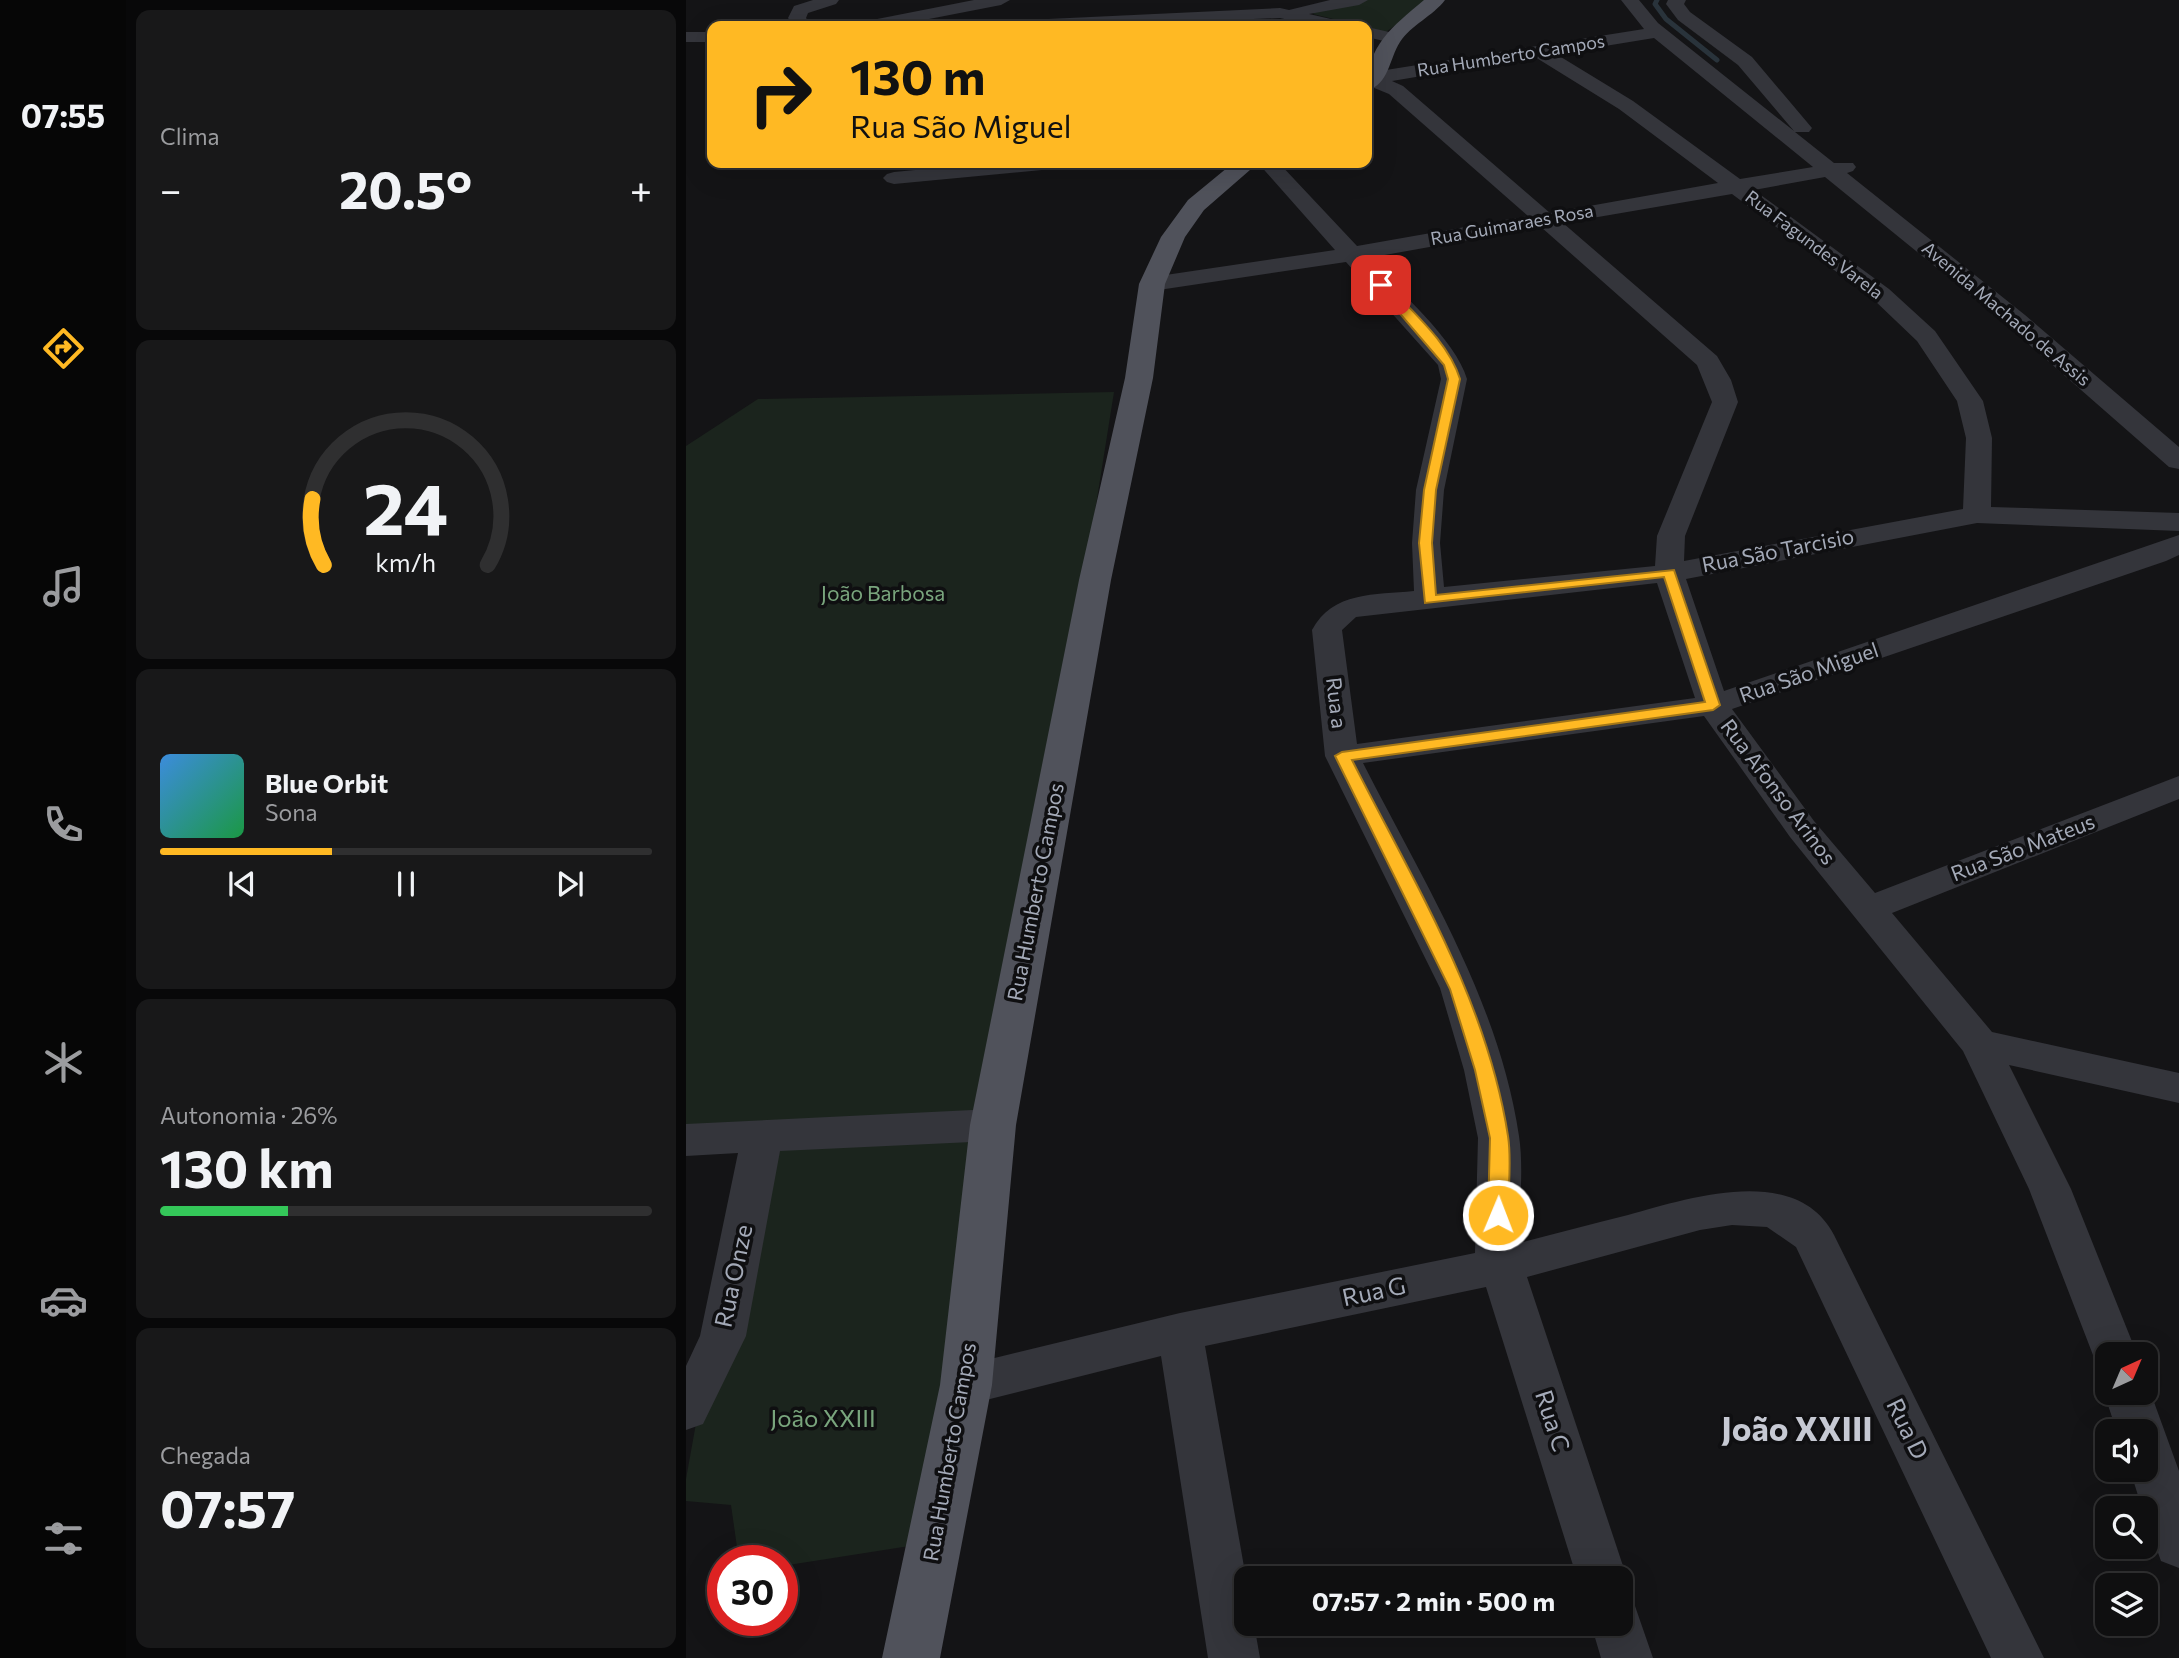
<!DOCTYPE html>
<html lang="pt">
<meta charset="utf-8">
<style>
body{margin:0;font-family:Commissioner,sans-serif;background:#181819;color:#f1f3f6;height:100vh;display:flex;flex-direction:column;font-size:26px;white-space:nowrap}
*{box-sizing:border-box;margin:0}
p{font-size:23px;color:#9b9c9f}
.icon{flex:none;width:38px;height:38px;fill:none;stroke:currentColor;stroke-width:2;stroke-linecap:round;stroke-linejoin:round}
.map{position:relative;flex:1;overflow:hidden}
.drawer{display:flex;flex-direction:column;gap:10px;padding:10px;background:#080809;width:560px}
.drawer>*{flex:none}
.banner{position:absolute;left:21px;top:21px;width:665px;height:147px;border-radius:14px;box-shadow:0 7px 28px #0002,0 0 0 2px #2f2f30;background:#ffb923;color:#111;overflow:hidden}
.needle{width:46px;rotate:44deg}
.controls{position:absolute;left:1409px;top:1342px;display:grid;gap:14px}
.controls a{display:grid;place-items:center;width:63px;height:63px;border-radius:14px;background:#0f0f10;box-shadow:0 7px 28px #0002,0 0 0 2px #2f2f30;font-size:35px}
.speed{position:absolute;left:21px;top:1545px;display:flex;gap:14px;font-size:35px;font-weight:700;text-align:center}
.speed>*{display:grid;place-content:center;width:91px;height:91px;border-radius:50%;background:#0f0f10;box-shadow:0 7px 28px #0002,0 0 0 2px #2f2f30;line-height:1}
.speed .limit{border:10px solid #d22;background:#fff;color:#111}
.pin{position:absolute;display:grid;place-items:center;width:60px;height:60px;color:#fff;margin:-30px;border-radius:14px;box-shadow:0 4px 10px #0006}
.me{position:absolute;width:77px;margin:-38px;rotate:1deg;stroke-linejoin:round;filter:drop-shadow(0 0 5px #0008)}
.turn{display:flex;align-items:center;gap:24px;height:147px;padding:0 28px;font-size:32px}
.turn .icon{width:91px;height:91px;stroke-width:2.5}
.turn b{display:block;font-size:49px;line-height:60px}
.big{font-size:52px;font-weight:700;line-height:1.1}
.drawer .tile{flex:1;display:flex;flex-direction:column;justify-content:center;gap:10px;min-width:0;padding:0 24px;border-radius:14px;background:#181819}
.drawer .dial{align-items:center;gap:0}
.dial svg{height:182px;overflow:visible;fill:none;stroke:#2f2f30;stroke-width:7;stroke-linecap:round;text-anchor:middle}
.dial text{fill:#f1f3f6;stroke:none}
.song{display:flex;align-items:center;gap:21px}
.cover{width:84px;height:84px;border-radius:10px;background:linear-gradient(135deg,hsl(210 70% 55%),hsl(140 70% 35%))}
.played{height:7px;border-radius:4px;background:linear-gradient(90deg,#ffb923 35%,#2f2f30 35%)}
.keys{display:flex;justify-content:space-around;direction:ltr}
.heat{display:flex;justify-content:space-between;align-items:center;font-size:38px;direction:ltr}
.charge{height:10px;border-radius:5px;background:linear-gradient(90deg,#34c759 26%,#2f2f30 0)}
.trip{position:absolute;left:548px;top:1566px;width:399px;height:70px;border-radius:14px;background:#0f0f10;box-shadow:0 7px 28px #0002,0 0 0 2px #2f2f30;font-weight:700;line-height:70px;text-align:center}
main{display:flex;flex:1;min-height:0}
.menu{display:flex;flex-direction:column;width:126px;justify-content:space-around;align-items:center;background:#060606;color:#9b9c9f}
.menu .icon{width:49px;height:49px}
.menu .on{color:#ffb923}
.menu b{font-size:32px;color:#f1f3f6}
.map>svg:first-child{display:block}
</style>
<main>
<nav class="menu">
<b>07:55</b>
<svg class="icon on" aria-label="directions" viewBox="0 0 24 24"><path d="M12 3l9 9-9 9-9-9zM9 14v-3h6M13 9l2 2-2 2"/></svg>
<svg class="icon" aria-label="music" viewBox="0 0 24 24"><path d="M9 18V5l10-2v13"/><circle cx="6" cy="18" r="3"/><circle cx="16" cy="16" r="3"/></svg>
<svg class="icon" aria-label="phone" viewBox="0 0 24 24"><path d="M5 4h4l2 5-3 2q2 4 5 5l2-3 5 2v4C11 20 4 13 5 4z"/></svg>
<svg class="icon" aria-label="climate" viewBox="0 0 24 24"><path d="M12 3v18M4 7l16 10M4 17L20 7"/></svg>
<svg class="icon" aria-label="car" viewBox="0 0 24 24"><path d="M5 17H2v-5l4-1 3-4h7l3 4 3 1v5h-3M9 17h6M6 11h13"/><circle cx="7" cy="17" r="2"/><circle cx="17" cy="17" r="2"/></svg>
<svg class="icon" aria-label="filters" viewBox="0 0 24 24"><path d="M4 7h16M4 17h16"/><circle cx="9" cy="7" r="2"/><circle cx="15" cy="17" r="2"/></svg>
</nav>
<section class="drawer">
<div class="tile"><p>Clima</p>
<div class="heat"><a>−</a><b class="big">20.5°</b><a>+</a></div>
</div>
<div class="tile dial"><svg viewBox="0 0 100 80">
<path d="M14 69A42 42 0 1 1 86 69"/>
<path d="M14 69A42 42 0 0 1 9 40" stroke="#ffb923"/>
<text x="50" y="56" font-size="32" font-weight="700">24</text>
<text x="50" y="72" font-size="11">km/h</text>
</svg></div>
<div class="tile">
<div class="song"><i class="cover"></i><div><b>Blue Orbit</b><p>Sona</p></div></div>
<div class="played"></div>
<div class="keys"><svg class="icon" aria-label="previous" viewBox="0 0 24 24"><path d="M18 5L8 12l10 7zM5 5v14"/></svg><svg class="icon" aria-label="pause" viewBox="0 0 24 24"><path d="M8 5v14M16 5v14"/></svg><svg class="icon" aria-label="next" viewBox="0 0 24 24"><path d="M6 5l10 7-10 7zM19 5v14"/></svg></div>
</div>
<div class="tile"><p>Autonomia · 26%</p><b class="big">130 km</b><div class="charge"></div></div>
<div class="tile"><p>Chegada</p><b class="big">07:57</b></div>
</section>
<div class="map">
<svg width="1493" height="1658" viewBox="0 0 1493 1658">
<rect width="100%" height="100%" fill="#141416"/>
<!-- green -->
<g fill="#1b241d">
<path d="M679,0h65l-44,32 -73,-18 6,-5z"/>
<path d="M428,392l-116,728 -63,422 -153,24v-5h-43l-8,-56 -45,-4v-22l63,-350 -63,1v-684l72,-47z"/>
</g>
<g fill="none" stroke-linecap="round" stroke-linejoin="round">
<!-- stream -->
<path stroke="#29333b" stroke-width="5" d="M971,0l-2,4 11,15 51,41"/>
<!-- minor -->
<g fill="#34353b" fill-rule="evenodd">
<path d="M127,0h26l-3,4 -28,9 -2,5 6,8h-18l-6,-8 6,-12z"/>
<path d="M288,0h36l-9,5 -108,21h-35l9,-5z"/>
<path d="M644,0h38l-9,5 -50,9 35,8 3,4h-32l-35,-8 -208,8h-78l9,-5 277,-13 9,2z"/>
<path d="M935,0h18l19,23 136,108 -56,-66 -60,-45 -12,-16 2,-4h18l-2,4 6,8 62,45 60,71 -3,4h-14l39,31h19l3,4 -3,4 -6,2 178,142 154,132v22l-10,-2 -162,-142 -182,-148 -71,13 135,99 46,42 48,70 9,37 -1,69 188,6v18l-202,-8 -291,56 38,112 455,-156v20l-13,6 -434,148 82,112 61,72 304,-117v23l-287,114 100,119 187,41v30l-170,-38 62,124 66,165h-30v17l-9,-3 -69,-179 -66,-138 -173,-214 -86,-121 -341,47c61,120 136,238 156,373 5,33 0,74 0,107 36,-9 73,-19 109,-28 59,-16 168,-53 206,20l210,423h-53l-195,-411 -29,-20 -35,-2 -32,5 -173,47 100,301 -7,16v-16h-43l-91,-291 -281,59 41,232v46h8l6,34h-52l-47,-302 -195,49 -17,-6 -6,-14 6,-14 17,-6 214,-52 295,-60 3,-115 -14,-68 -24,-82 -115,-232 -13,-126c21,-39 63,-35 102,-39l-2,-48 4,-53 25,-111 -3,-14 -92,-103 -194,29 -8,-2 -4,-5 4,-5 8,-2 183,-27 -77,-87h21l78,83 171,-30 -139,-122 -22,-9v-12l277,-44zM968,38l159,129 -73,12 -107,-78 -77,-47zM849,57l84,52 99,74 -168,30 -147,-127 -11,-5zM1046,194l141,105 44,42 40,60 9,37 -3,71 -279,52 1,-25 53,-134 -7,-22 -14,-24 -154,-133zM855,227l156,138 15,37 -55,134 -2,30 -211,21 -4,-44 4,-53 23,-111c-11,-39 -70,-90 -99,-121zM971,583l38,115 -338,46 -15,-114 14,-13z"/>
<path d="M681,27l31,7 3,4 -9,5 -25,-6z"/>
<rect x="0" y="32" width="26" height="10"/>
<path d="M303,163h73l-3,4 -7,2 -158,15 -7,-2 -4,-4 4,-4 7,-2z"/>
<path d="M307,1109l15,5 6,11 -6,11 -15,5 -213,10 -34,185 -43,88 -17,6v-64l14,-30 38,-183 -52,3v-32z"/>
<path d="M1460,1380l33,91v97l-18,-7 -15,-42v-11h-4l-12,-38h16v-38h-29l-13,-39 3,-5v5h39z"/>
<path d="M934,1601l15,5 18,52h-52l-10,-34h29z"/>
</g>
<!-- major -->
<g fill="#50525b" fill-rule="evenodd">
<path d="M738,0h21c-12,16 -34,25 -45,42 -11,17 -11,43 -33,48 0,-45 25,-63 57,-90z"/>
<path d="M547,163h25l-54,47 -19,27 -20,47 -12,94 -42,202 -95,545 -24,260 -52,273h-58l58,-273 30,-260 109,-545 46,-202 14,-94 22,-47 27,-37z"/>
</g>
</g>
<!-- route -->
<path fill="#ffb923" stroke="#a67817" stroke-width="2" d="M691,282h8c26,29 63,59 75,97l-24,111 -4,53 4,52 238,-25 46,135 -7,5 -361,50c61,121 135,240 156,376 4,25 0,54 0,79l-3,6 -7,2 -7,-2 -3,-6 2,-77 -15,-68 -25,-81 -115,-233 7,-4 363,-50 -41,-125 -239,26 -6,-60 5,-53 24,-111 -4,-14 -67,-78z"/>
<g text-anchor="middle" stroke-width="7" stroke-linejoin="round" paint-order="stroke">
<!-- far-street labels -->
<g font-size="18" fill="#a4aab8" stroke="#0f0f11">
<text transform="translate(825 56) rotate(-9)" y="6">Rua Humberto Campos</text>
<text transform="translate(826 225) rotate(-10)" y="6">Rua Guimaraes Rosa</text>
<text transform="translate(1128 245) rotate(37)" y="6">Rua Fagundes Varela</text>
<text transform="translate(1320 314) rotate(40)" y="6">Avenida Machado de Assis</text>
</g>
<!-- street labels -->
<g font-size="21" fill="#a4aab8" stroke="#0f0f11">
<text transform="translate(1092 551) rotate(-11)" y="7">Rua São Tarcisio</text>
<text transform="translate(1123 673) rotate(-19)" y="7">Rua São Miguel</text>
<text transform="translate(650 703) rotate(83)" y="7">Rua a</text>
<text transform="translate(1092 792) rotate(53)" y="7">Rua Afonso Arinos</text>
<text transform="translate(1337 848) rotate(-21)" y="7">Rua São Mateus</text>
<text transform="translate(350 892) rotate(-79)" y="7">Rua Humberto Campos</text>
<text transform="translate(264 1452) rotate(-80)" y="7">Rua Humberto Campos</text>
</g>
<!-- park labels -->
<g font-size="21" fill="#79a57d" stroke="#0f0f11">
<text x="197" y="601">João Barbosa</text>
</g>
<!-- near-street labels -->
<g font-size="24" fill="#a4aab8" stroke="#0f0f11">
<text transform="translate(48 1276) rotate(-78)" y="8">Rua Onze</text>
<text transform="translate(688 1292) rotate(-12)" y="8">Rua G</text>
<text transform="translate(866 1421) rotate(72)" y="8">Rua C</text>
<text transform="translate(1221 1429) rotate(64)" y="8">Rua D</text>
</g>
<!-- near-park labels -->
<g font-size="24" fill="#79a57d" stroke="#0f0f11">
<text x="137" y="1427">João XXIII</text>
</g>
<!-- near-district labels -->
<g font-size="33" font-weight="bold" fill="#c6c9d3" stroke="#0f0f11">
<text x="1111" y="1441">João XXIII</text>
</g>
</g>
</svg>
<div class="controls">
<a><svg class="needle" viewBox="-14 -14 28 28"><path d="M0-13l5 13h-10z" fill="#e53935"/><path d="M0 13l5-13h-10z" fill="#9b9c9f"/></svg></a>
<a><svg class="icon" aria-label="sound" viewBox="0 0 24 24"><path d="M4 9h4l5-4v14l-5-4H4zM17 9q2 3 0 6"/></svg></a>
<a><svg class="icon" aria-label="search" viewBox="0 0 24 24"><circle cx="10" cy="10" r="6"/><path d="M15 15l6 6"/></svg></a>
<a><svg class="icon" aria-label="layers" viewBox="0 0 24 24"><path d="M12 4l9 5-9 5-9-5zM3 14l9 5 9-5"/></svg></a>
</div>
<div class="speed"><div class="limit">30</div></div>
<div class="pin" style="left:695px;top:285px;background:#d93025"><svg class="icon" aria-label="arrive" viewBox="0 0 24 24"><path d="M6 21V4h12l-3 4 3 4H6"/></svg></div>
<svg class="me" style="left:812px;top:1215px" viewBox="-20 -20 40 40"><circle r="17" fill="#ffb923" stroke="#fff" stroke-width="3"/><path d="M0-11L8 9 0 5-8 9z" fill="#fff"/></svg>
<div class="trip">07:57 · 2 min · 500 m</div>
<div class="banner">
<div class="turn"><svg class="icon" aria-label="right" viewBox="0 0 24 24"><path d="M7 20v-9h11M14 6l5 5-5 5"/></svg><div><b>130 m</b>Rua São Miguel</div></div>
</div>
</div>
</main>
